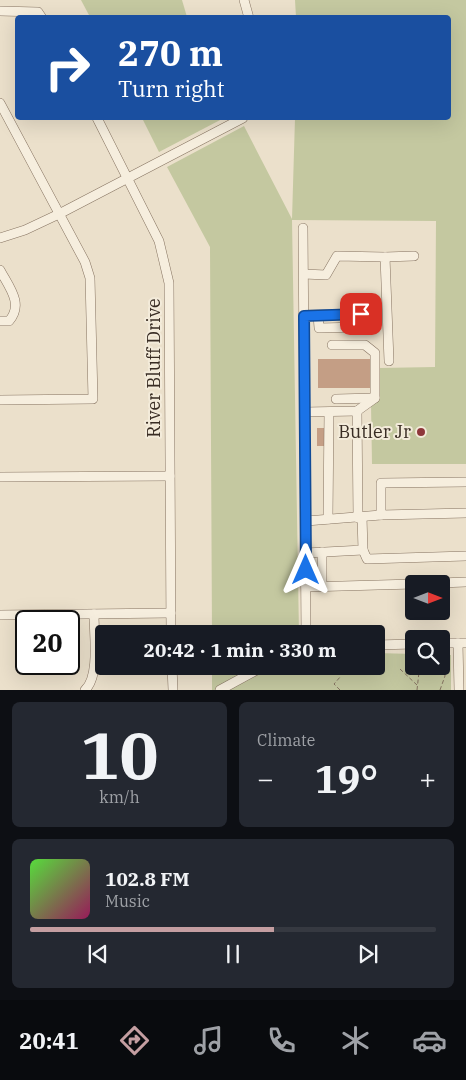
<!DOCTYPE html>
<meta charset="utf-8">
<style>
body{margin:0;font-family:"IBM Plex Serif",serif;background:#242831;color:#f1f3f6;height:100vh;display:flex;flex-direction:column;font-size:19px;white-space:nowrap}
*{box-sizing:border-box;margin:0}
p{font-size:16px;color:#9ea1a6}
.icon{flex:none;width:28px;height:28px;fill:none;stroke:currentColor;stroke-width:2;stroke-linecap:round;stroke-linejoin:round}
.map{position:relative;height:690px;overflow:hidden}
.panel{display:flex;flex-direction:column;gap:12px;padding:12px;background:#0d0f14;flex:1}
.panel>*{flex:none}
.banner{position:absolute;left:15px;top:15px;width:436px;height:105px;border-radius:5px;box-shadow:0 5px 20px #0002;background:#1a4fa0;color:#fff;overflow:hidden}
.needle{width:32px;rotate:90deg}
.buttons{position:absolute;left:405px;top:575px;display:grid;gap:10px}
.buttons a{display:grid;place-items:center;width:45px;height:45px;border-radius:5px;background:#171b24;box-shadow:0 5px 20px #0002;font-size:25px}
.speed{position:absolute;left:15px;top:610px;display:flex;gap:10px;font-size:25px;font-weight:700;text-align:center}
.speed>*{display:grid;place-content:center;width:65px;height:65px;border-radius:50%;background:#171b24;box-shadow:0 5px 20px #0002;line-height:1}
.speed .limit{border:2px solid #111;border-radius:8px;background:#fff;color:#111}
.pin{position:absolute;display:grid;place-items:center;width:42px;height:42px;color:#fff;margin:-21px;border-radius:10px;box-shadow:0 2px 8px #0006}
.me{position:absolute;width:55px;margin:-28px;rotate:0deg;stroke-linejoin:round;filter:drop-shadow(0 0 4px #0008)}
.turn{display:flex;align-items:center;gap:18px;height:105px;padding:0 20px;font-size:22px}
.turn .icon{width:65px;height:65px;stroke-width:2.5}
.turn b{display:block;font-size:35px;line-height:42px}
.big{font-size:38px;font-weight:700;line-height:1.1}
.panel .widget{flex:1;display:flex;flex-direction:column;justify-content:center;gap:8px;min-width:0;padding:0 18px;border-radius:8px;background:#242831}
.panel .dial{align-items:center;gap:0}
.dial b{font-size:65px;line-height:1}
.song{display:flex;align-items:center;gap:15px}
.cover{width:60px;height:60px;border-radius:8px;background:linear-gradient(135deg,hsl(110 70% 55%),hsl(330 70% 35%))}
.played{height:5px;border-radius:2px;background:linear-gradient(90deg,#c49ea1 60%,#363941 60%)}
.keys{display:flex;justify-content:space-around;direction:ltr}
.heat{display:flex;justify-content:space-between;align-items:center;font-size:28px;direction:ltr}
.panel .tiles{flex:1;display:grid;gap:12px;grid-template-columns:1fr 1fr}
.widget:last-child{grid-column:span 2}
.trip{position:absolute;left:95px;top:625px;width:290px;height:50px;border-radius:5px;background:#171b24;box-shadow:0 5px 20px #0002;font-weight:700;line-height:50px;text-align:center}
.tab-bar{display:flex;height:80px;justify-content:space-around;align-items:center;background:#090b0e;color:#9ea1a6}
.tab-bar .icon{width:35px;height:35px}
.tab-bar .current{color:#c49ea1}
.tab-bar b{font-size:22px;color:#f1f3f6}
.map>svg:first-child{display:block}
</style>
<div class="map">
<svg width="466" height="690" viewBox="0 0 466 690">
<rect width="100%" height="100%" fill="#ebe0cb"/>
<!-- green -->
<g fill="#c4c8a0">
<path d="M81,0h101l5,17h-97z"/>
<path d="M295,0h171v464h-94l-1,-60 8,-4v-32l56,-1 1,-146 -144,-1 7,414h-87l-2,-387 -43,-80 77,-41 48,93 3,-101h154v-100l-153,-1z"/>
<path d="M142,118h82l-65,34z"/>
<path d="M376,653l38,1v12h27v-11h10v35h-239v-24h164z"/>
</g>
<!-- building -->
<g fill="#c49e85">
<rect x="318" y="359" width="52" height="29"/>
<rect x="317" y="428" width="7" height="18"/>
</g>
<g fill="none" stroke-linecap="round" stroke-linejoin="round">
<!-- minor casing -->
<g stroke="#867361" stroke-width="10">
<g id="minor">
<path d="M244,0l5,18"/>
<path d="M0,11l38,1 4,6"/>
<path d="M0,103l85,159 5,16 3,121 -93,1"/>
<path d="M97,118l62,123 10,42 2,351"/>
<path d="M303,228l3,406"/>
<path d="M0,238l25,-8 34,-16 184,-96"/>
<path d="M385,257l29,-1"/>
<path d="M0,270c9,17 24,34 9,51h-9"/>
<path d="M304,274l22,1 11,-19 48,1 4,104"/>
<path d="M304,315l57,-1v13l-42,1 -1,-13"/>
<path d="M336,399l39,-1"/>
<path d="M357,411l1,107"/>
<path d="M305,412l52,-1 18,-13v-45l-10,-8h-33"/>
<path d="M0,477l170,-1"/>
<path d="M381,515v-32l85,-1"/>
<path d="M328,519l1,-107"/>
<path d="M306,521l75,-6 85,-2"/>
<path d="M363,550l4,9 99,-3"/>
<path d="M322,552v34"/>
<path d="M306,553l57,-3 -1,-33"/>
<path d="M414,584l52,-2"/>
<path d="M306,587l108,-3"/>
<path d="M0,615l171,-2"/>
<path d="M441,643h25"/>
<path d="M458,643l1,47"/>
<path d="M376,645l38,-1"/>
<path d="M172,666l1,24"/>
<path d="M85,690c15,-14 9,-55 9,-76"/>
<path d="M220,690l44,-24"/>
</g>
</g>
<!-- path -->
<g stroke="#867361" stroke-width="1" stroke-dasharray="4 2.5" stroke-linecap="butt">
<path d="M400,669l17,16"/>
<path d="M340,690l-6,-6 7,-8"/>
<path d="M417,690l2,-18 4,-6"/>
<path d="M440,690l5,-14 -1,-13h-3"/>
</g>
<!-- minor -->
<use href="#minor" stroke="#f6eede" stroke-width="9"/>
</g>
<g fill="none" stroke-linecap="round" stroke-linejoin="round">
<!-- route casing -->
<g stroke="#114b97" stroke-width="12">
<path id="route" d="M306,570l-2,-254 57,-2"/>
</g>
<!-- route -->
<use href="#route" stroke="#1a73e8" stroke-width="9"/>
</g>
<!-- markers -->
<circle fill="#8e373a" stroke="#f3ebda" stroke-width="2" cx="421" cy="432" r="5"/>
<g text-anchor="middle" stroke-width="4" stroke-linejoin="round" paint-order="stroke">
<!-- street labels -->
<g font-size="18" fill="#382c23" stroke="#f3ebda">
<text transform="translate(154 368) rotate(-90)" y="6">River Bluff Drive</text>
</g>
<!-- poi labels -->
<g font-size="18" fill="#382c23" stroke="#f3ebda" text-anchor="end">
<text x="411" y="438">Butler Jr</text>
</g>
</g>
</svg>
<div class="buttons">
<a><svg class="needle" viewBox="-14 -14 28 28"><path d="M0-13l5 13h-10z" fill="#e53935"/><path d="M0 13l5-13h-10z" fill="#9ea1a6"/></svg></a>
<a><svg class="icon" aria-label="search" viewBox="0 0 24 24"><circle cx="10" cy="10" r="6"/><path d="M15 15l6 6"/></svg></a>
</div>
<div class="speed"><div class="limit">20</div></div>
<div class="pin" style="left:361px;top:314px;background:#d93025"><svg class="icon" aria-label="arrive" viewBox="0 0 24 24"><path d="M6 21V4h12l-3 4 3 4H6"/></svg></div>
<svg class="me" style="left:306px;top:570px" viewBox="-20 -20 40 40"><path d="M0-17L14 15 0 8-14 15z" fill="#1a73e8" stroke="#fff" stroke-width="4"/></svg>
<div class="trip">20:42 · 1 min · 330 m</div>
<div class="banner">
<div class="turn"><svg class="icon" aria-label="right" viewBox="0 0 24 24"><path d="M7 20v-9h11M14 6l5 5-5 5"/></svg><div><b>270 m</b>Turn right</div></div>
</div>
</div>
<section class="panel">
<div class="tiles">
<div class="widget dial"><b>10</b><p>km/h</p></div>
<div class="widget"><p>Climate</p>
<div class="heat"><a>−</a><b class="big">19°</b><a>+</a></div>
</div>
<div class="widget">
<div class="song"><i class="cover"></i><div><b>102.8 FM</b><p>Music</p></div></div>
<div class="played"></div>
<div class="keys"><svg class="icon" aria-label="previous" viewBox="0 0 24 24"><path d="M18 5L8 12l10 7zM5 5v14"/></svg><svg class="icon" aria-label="pause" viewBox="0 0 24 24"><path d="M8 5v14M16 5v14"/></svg><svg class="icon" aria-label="next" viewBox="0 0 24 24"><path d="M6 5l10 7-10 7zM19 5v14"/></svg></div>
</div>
</div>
</section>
<nav class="tab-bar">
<b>20:41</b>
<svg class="icon current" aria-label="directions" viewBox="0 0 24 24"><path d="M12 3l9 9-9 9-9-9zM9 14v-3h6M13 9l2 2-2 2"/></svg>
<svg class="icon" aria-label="music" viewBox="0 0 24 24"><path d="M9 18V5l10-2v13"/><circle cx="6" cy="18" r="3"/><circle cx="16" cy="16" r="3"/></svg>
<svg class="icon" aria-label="phone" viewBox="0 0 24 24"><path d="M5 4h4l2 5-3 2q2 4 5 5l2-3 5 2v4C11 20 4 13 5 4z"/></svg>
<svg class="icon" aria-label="climate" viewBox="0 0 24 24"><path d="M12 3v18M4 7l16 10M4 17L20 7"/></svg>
<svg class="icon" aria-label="car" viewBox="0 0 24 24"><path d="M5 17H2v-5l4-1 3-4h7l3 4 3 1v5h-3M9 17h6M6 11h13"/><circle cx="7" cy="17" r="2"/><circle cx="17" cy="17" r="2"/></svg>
</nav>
